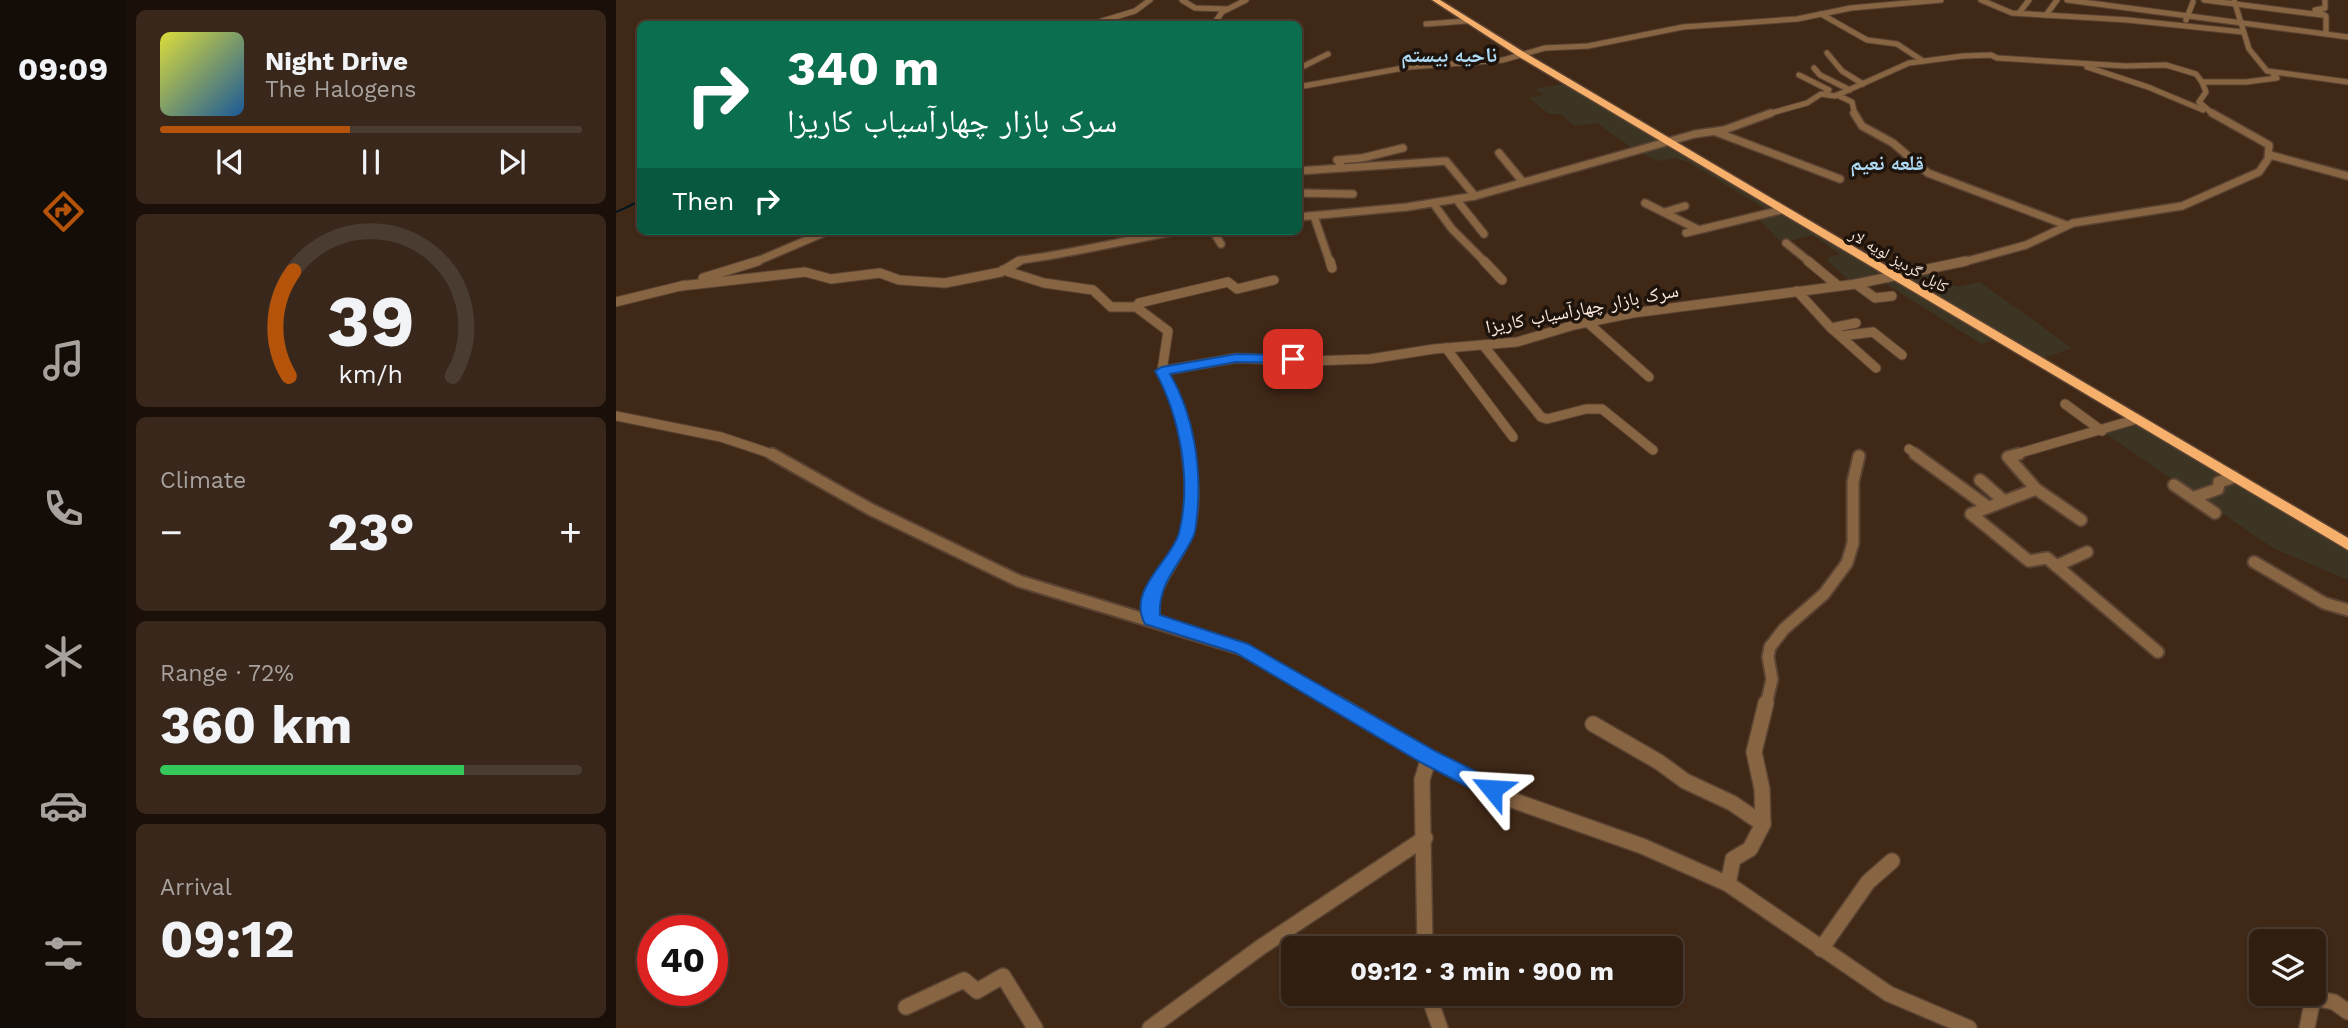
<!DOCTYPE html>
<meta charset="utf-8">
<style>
body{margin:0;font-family:"Work Sans","Noto Naskh Arabic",sans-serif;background:#38271a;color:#f1f3f6;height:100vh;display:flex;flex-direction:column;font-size:26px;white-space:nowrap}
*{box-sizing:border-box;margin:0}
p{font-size:23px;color:#a8a29f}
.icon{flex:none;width:38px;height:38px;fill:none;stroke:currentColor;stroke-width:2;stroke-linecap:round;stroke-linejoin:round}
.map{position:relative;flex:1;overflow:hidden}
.details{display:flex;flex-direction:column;gap:10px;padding:10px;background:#1a1009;width:490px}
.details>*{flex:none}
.banner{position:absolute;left:21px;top:21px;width:665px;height:214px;border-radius:10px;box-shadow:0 2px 5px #0004,0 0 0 2px #4b3c31;background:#0b6e4f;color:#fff;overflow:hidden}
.tools{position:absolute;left:1633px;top:929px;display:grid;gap:14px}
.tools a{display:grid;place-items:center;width:77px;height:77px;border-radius:10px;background:#301e11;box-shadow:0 2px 5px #0004,0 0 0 2px #4b3c31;font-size:35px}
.speed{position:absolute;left:21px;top:915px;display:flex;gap:14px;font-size:35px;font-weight:700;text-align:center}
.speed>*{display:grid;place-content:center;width:91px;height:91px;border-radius:50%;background:#301e11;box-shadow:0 2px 5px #0004,0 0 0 2px #4b3c31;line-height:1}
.speed .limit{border:10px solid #d22;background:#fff;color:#111}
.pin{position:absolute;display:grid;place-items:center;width:60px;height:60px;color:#fff;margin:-30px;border-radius:14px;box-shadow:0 4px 10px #0006}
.me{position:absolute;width:77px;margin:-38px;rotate:297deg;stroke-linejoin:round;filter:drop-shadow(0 0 5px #0008)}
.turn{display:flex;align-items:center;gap:24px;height:147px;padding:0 35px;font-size:32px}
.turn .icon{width:91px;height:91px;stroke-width:2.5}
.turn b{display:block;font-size:49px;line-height:60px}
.then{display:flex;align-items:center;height:66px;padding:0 35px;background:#0003;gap:14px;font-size:26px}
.big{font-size:52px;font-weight:700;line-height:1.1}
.details .tile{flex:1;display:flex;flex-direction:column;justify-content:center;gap:10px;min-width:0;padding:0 24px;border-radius:10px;background:#38271a}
.details .dial{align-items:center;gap:0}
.dial svg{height:182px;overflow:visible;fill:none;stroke:#4b3c31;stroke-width:7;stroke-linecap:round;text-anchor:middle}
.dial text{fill:#f1f3f6;stroke:none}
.song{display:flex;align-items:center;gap:21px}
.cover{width:84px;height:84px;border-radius:10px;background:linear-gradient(135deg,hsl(60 70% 55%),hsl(210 70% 35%))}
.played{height:7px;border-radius:4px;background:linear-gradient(90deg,#b45309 45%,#4b3c31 45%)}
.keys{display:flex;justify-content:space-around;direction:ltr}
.heat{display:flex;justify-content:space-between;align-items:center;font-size:38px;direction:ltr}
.charge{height:10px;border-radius:5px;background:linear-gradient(90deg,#34c759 72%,#4b3c31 0)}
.trip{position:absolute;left:665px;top:936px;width:402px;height:70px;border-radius:10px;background:#301e11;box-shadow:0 2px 5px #0004,0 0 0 2px #4b3c31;font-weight:700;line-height:70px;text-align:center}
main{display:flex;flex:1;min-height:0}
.tab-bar{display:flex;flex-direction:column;width:126px;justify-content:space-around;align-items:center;background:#130c07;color:#a8a29f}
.tab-bar .icon{width:49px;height:49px}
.tab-bar .selected{color:#b45309}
.tab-bar b{font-size:32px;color:#f1f3f6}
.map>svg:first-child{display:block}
</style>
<main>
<nav class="tab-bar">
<b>09:09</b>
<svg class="icon selected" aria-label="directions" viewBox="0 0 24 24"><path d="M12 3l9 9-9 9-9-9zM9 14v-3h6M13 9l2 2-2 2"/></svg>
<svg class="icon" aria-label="music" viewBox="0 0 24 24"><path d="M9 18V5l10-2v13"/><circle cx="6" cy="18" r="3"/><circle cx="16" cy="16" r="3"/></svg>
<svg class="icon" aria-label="phone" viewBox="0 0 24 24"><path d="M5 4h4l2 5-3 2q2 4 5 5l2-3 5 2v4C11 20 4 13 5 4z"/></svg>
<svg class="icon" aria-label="climate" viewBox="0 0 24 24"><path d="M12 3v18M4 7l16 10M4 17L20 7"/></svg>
<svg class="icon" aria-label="car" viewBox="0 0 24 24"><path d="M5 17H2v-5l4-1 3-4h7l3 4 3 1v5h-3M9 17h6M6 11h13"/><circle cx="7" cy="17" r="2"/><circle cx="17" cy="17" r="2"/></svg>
<svg class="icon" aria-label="filters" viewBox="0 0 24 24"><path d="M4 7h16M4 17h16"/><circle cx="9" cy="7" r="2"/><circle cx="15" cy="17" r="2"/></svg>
</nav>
<section class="details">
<div class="tile">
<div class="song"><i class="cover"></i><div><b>Night Drive</b><p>The Halogens</p></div></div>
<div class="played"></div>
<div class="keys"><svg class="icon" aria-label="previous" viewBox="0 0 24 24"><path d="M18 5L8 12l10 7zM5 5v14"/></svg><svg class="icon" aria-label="pause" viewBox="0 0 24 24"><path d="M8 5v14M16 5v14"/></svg><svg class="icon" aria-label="next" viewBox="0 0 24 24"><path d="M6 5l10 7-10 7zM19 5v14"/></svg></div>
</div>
<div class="tile dial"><svg viewBox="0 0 100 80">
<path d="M14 69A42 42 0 1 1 86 69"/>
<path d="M14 69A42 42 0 0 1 16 23" stroke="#b45309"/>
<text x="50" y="56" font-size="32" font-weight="700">39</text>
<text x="50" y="72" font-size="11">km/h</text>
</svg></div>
<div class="tile"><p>Climate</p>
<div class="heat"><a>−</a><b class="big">23°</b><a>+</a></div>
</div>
<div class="tile"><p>Range · 72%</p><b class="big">360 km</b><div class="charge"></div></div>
<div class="tile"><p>Arrival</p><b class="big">09:12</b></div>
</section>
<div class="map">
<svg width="1732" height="1028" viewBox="0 0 1732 1028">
<rect width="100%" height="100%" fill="#402817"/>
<!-- commercial -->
<g fill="#3c3524">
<path d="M947,84l40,23 395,232 -17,5 -101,-64 -28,3 -26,-24 14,-5 -28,-19 -30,8 -26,-27 13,-5 -81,-49 -12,-4 -18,3 -23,-11 -38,-27 -23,3 -13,-12h-12l-20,-16 15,-3 -9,-6z"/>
<path d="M1309,269l32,18 23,-5 92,66 -31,11 -144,-84z"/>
<path d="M1517,418l215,130v32l-75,-32 -170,-116z"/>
</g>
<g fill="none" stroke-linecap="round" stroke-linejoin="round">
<!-- stream -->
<path stroke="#00161e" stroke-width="2" d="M0,212l24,-11"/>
<!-- minor-far4 casing -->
<g stroke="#5a4333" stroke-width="7">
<g id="minor-far4">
<path d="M566,0l13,8 31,1"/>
<path d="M1365,0l31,13 116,7 115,12"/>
<path d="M1451,0l281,37"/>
<path d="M1588,0l118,15"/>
<path d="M1618,0l15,49 18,22 81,11"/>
<path d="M1709,0v8l-10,2 11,6v18"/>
<path d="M1403,13l10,-13"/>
<path d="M1205,14l46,26 30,4 26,17"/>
<path d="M1430,15l11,-15"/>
<path d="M1570,20l7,-18"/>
<path d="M476,24l43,-13 15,-11"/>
<path d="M598,24l8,-12 24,-12"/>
<path d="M810,24l40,-3"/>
<path d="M1211,53l15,18 21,13"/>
<path d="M1471,67l61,20 55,23"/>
<path d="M1198,68l6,7 30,15"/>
<path d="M682,69l30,-15"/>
<path d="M1183,75l30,15 -3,2"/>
<path d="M682,87l111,-20 94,-7 42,-12 43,-2 95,-19 114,-8 54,-11 90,-8"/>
<path d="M1221,95l15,7 3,13"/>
<path d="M1148,115l43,-12 14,-9 14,2 74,-33 54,-7 28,-1 6,3 128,8 41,-1 30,9 6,8"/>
<path d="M1598,115l-15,-13 7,-10 -4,-10h44l31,-4 -4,-4"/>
</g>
</g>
<!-- minor-far3 casing -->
<g stroke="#5a4333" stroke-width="10">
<g id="minor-far3">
<path d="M1238,113l8,13 31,17 35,30 138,52"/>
<path d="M1100,132l124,47"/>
<path d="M787,148l-41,10 -25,2 6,8 103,-7 29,35"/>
<path d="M883,153l23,28"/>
<path d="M1654,155l78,21"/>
<path d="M682,171l45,-3"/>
<path d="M682,193l55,1"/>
<path d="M840,199l28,35"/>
<path d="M817,203l19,26 34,34"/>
<path d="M1029,203l52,26"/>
<path d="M1049,212l20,-6"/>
<path d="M698,216l16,47"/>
<path d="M682,217l109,-10 68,-11 220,-62 29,-4 47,-17"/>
<path d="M597,231l8,13"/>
<path d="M1070,233l95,-23"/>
<path d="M1170,243l25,20"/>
<path d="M137,263l75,-32"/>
<path d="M400,263l5,-3c53,-7 105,-20 157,-29"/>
<path d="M1344,263l66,-18 47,-22 109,-17 77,-34 9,-13 1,-14 -57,-32"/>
</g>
</g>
<!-- minor-far2 casing -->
<g stroke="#5a4333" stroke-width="11">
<g id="minor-far2">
<path d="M714,261l2,7"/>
<path d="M868,261l18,19"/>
<path d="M1192,261l29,24"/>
<path d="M387,270l41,13 49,7 18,17h25l32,24 -6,40"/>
<path d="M87,278l55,-17"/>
<path d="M1240,284l19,14 17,-2"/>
<path d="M65,286l124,-14 26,7 49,-6 19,7 46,3 56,-11 18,-11"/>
<path d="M1181,291l34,37 45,40"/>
<path d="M0,302l69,-17"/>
<path d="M520,307l3,-4 89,-21 9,7 37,-9"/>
<path d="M971,322l62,55"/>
<path d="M1215,328l25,-5"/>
<path d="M1225,336l32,-4 29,23"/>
<path d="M867,345l58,72 6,2 39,-10h16l51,41"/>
<path d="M830,348l67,89"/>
<path d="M546,371l74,-13 74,3 60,-2 64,-10 83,-7 57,-17 59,-12 223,-29 110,-23"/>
<path d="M546,371l13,24 13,60"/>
<path d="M1449,404l37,27"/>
<path d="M0,416l105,21 54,18"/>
<path d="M1293,449l9,6"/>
<path d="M1397,455l124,-36"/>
</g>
</g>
<!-- minor-far1 casing -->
<g stroke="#5a4333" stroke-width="15">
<g id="minor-far1">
<path d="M156,454l98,55 149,72 223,68 97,56"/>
<path d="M1299,454l73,53"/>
<path d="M1403,454l-11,3 28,32 45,31"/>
<path d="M1364,480l23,20"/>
<path d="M1558,485l41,28"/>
<path d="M1420,489l-65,25 58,47 18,-3 111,94"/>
<path d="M1579,497l23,-8 1,-7 15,-5"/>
<path d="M1638,562l70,41 24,7"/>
<path d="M1440,566l31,-14"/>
<path d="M535,619c1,-38 22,-52 35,-84 10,-26 6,-55 2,-81"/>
<path d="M1150,705l6,-26 -4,-22 2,-10 14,-18 40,-35 23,-31 6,-20v-61l6,-26"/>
</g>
</g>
<!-- minor casing -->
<g stroke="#5a4333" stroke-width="18">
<g id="minor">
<path d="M720,703l93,54 -7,23 3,168"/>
<path d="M977,724l66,38 26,19 47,22 31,21"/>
<path d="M813,757l86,44 127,45 86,38 161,110 80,34"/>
<path d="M1112,884l5,-25 17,-10 13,-25 -1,-35 -8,-37 12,-49"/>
<path d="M1205,949l47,-67 24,-21"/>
<path d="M812,994l12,34"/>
<path d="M290,1007l58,-27 13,11 26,-15 32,52"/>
<path d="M534,1028l111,-81 164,-109"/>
<path d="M1691,1028l6,-30 21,4 14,10"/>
</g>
</g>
<!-- highway casing -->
<g stroke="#5a4333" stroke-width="3">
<path id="highway" d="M816,0h8l87,54 821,484v12l-827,-492z"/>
</g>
<!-- minor-far4 -->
<use href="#minor-far4" stroke="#876442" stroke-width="5"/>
<!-- minor-far3 -->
<use href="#minor-far3" stroke="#876442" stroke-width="7"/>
<!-- minor-far2 -->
<use href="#minor-far2" stroke="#876442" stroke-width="9"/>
<!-- minor-far1 -->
<use href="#minor-far1" stroke="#876442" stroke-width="11"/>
<!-- minor -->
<use href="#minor" stroke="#876442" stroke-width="15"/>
<!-- highway -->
<use href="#highway" fill="#f7b06b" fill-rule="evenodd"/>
</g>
<!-- route -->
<path fill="#1a73e8" stroke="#114b97" stroke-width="2" d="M620,354l57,1 7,4 -7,4 -57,-1 -66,12c24,41 32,95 27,142 -1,7 -1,15 -4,21 -13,28 -35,45 -33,78l88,29 189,108 62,31 3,6 -3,6 -7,3 -8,-3 -62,-32 -186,-110 -91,-29c-19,-34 27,-64 34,-91 13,-51 1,-117 -24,-162l7,-4z"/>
<g text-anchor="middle" stroke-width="7" stroke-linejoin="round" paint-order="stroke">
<!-- far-street labels -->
<g font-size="16" fill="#faeadf" stroke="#1f140c">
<text transform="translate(1283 260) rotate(30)" y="6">کابل گردیز لویه لار</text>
</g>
<!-- street labels -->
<g font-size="19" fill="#faeadf" stroke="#1f140c">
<text transform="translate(966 308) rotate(-11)" y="7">سرک بازار چهارآسیاب کاریزا</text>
</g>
<!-- far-district labels -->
<g font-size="21" font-weight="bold" fill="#aedbf6" stroke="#1f140c">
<text x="833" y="62">ناحیه بیستم</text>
<text x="1271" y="170">قلعه نعيم</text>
</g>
</g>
</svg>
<div class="tools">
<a><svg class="icon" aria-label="layers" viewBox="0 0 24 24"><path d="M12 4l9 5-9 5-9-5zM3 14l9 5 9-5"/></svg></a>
</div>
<div class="speed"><div class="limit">40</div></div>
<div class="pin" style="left:677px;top:359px;background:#d93025"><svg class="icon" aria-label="arrive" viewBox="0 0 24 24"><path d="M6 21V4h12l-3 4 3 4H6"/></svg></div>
<svg class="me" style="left:876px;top:789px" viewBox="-20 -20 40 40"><path d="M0-17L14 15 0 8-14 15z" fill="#1a73e8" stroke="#fff" stroke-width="4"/></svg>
<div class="trip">09:12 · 3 min · 900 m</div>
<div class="banner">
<div class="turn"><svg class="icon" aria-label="right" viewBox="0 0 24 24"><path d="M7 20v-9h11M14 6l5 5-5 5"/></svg><div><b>340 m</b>سرک بازار چهارآسیاب کاریزا</div></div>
<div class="then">Then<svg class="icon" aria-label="right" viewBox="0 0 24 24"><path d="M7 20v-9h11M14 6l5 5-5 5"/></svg></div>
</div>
</div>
</main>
